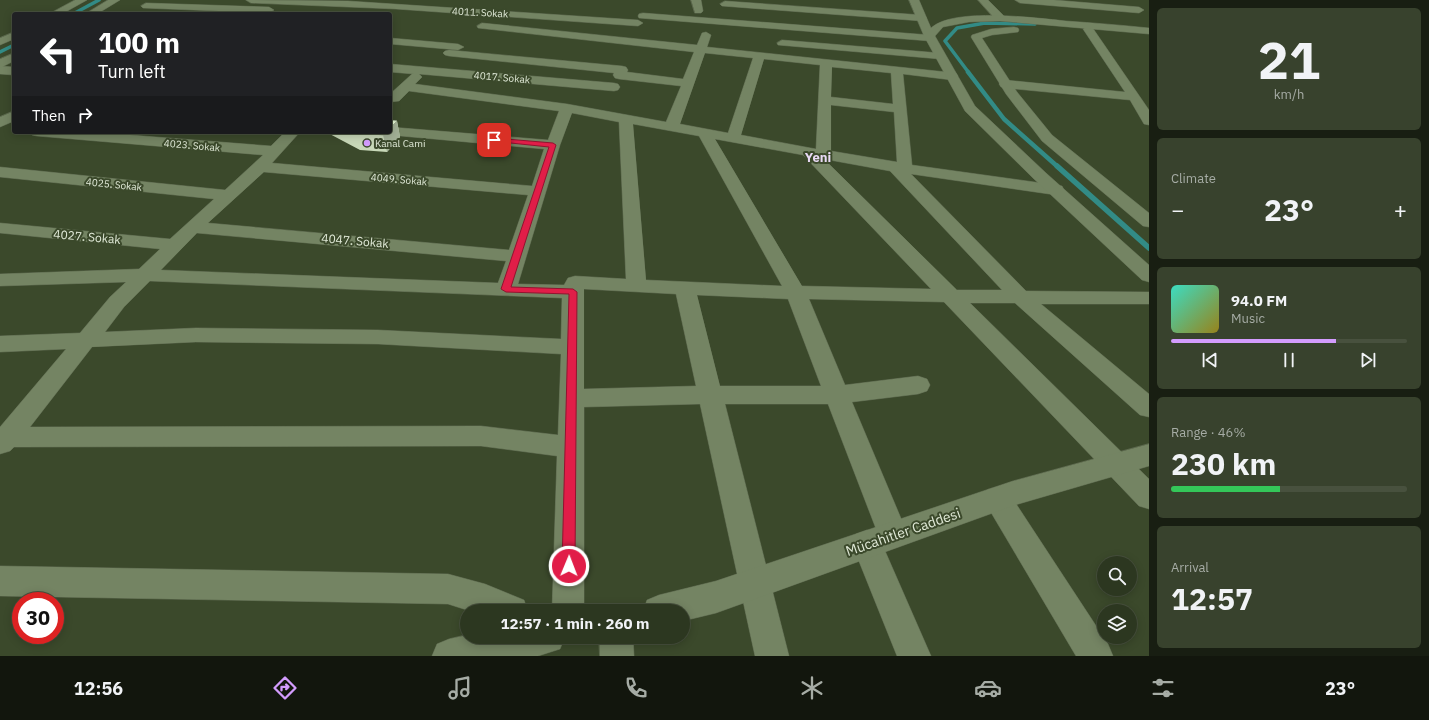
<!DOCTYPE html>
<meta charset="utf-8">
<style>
body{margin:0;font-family:"IBM Plex Sans",sans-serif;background:#38422d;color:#f1f3f6;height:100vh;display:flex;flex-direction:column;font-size:15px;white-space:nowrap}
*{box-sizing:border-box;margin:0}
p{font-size:13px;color:#a6aca5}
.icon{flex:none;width:22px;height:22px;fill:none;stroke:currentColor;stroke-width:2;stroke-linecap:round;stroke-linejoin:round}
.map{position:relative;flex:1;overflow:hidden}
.side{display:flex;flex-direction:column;gap:8px;padding:8px;background:#181e12;width:280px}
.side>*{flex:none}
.top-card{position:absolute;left:12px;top:12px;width:380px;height:122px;border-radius:4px;box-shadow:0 2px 10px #0003,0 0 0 1px #48513e;background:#202124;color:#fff;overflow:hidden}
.buttons{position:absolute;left:1097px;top:556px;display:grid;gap:8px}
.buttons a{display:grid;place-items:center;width:40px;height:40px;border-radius:50%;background:#2c3720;box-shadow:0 2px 10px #0003,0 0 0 1px #48513e;font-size:20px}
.speed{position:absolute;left:12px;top:592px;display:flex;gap:8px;font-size:20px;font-weight:700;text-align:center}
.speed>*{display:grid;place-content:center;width:52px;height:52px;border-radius:50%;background:#2c3720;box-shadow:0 2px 10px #0003,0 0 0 1px #48513e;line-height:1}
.speed .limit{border:6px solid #d22;background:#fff;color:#111}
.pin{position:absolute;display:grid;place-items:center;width:34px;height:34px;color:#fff;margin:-17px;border-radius:8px;box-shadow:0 2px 6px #0006}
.me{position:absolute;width:44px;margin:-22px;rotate:1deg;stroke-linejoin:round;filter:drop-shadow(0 0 3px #0008)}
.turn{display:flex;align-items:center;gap:14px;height:84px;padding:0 20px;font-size:18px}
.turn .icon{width:52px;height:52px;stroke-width:2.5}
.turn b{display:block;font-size:28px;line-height:34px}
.then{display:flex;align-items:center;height:38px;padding:0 20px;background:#0003;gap:8px;font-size:15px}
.big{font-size:30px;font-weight:800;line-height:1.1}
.side .tile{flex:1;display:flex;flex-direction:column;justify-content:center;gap:6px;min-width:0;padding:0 14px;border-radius:6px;background:#38422d}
.side .dial{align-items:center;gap:0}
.dial b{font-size:52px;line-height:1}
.song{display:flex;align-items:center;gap:12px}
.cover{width:48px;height:48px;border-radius:6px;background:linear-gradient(135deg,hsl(170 70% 55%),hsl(50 70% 35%))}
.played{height:4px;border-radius:2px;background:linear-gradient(90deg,#d39cfd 70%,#48513e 70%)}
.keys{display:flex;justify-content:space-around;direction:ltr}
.heat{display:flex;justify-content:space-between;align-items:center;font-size:22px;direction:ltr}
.charge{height:6px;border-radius:3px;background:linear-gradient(90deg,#34c759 46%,#48513e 0)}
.trip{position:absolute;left:460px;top:604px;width:230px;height:40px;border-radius:20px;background:#2c3720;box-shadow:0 2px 10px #0003,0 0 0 1px #48513e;font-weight:800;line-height:40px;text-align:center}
.dock{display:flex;height:64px;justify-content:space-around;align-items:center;background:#12160d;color:#a6aca5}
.dock .icon{width:28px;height:28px}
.dock .selected{color:#d39cfd}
.dock b{font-size:18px;color:#f1f3f6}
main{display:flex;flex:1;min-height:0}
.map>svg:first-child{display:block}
</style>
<main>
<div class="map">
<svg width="1149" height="656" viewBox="0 0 1149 656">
<rect width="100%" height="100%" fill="#3b492b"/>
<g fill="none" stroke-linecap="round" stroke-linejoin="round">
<!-- stream-far2 -->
<g stroke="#328b86" stroke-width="3.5">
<path d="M73,14l26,-14"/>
<path d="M0,52l14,-7"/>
<path d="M969,73l-24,-32 12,-13 28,-5 50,1"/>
</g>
<!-- stream-far1 -->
<path stroke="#328b86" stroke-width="4.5" d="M968,72l36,47 54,48"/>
<!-- stream -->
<path stroke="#328b86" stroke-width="5.5" d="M1057,166l92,82"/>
<!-- minor casing -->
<g stroke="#5b674d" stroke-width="1">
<g id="minor">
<path d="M246,0l102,1 290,19 5,3 -5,3 -242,-17 -145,-6z"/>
<path d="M691,0h10l2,11 -2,2h-6z"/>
<path d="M978,0h10l16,16 1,2 -1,2h-8z"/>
<path d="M1015,0h39l85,7 5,3 -5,3 -119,-10z"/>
<path d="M725,1l197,14 5,3 -5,3 -200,-15 -2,-2z"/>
<path d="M146,3l123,4 5,3 -5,3 -126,-5 -2,-2z"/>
<path d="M643,13l287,22 5,3 -5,3 -291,-23 -1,-2 1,-2z"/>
<path d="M482,23l215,22 5,-12 4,-1 5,3 -4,12 249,26 2,3 -2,3 -4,1 -49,-6 9,91 144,20 6,1 2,4 -2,4 -6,1 -145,-21 115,117 123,1v12h-108l108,90v23l-9,-2 -125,-112h-45l179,176v30l-10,-3 -195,-204 -135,-3 36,86 73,-9 9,3 3,6 -3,6 -9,3 -66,8 56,133 -4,9 -11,4 -11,-4 49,112h-34l-45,-112 4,-10 11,-4 11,4 -50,-130h-103l64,252h-34l-55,-252 -116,3v204h-32l5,-155 -76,-10 -467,1 -4,4 -10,3v-27l66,-78 -66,3v-16l80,-3 30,-36 16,-15 -126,4v-12l139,-5 21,-20 -160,-16v-10l170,16 44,-40 -214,-22v-10l225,23 38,-35 -226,-19 -5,-1 -2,-3h62l179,14 14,-14h15l-28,31 260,23 12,-37 -154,-14 -7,-3h7v-5l158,13 11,-29 -150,-20 -10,10 -9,1v-8l22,-20h2l-24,-2v-8l224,19 4,1 2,3 -2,3 -4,1 -195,-17 3,3 -7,7 152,20 99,18 15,-36 -62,-7 -4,-1 -2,-3 1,-2 -165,-17 -4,-1 -2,-2 2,-2 4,-1 173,16 4,1 2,3 -1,2 56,7 11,-27 -216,-24 -1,-2zM705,53l48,5 -25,75 -48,-9zM764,59l56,6 -4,84 -75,-14zM832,67l59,6 2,31 -62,-7zM831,105l63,7 3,50 -66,-11zM572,113l47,9 7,157 -51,-3 -7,2 -4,7 -46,-1 42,-139zM633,124l66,12 83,150 -136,-6zM715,139l88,16 128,134 -129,-3zM824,159l66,12 112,119h-45zM264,172l264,23 -19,55 -301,-27zM197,233l309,28 -8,22 -337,-13zM150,281l412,17 -1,41 -183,-9 -182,-2 -91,4 19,-25zM584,289l92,5 20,92 -112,3zM697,295l91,4 33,87h-101zM196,342l182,2 183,10 -3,81 -77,-9 -451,1 62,-80z"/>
<path d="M1088,26l4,1 57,83v15l-5,-1 -14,-24 -125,-12 -4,-1 -2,-3 2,-3 4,-1 120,12 -42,-63z"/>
<path d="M390,38l68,6 6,3 -6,3 -68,-6z"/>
<path d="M782,40l158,13 4,1 2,2 -2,2 -4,1 -162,-14 -1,-2z"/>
<path d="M0,66l14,1v8l-14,-1z"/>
<path d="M14,111v10l-14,6v-10z"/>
<path d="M997,487l10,3 101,154 5,12h-37l-93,-157 4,-9z"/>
<path d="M0,566l448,8 37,10 39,16 4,11h-58l-22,-7 -448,-8z"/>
<path d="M599,637h34l1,19h-34z"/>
</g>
</g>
<!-- tertiary casing -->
<g stroke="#5b674d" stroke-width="1">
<g id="tertiary">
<path d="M75,0h12l-25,14h-13z"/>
<path d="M108,0h12l-23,14h-12z"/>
<path d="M909,0h10l12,28c22,-21 105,-10 135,-7 28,2 55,4 83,7v6l-149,-13 -31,1 -26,5 -8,9 40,70 71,67 103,92v17l-7,-2 -108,-101 -69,-68 -41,-75z"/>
<path d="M1014,27l4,1 1,2 -1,2 -26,3 -10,3 35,54 35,43 97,78v14l-6,-1 -101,-85 -36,-47 -35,-57 1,-2 19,-6z"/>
<path d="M14,32v7l-14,6v-7z"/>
<path d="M14,53v8l-14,7v-9z"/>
<path d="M1149,444v22l-134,39 -299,108 -33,8v-10h-40l4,-11 12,-5 57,-14 297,-100z"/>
<path d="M467,635v2h98l-5,12 -22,7h-106l5,-12 12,-5z"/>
</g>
</g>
<!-- minor -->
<use href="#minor" fill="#748463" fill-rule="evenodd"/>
<!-- tertiary -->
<use href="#tertiary" fill="#748463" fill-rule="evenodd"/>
</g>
<!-- wall -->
<path fill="#c8d8b8" d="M397,121l3,16 -13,15 -27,-2 -34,-18h64z"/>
<!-- shaded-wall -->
<path fill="#a2b096" d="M397,121l3,16 -13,15 -4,-17 3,-3h4v-4z"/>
<!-- building -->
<g fill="#e8fbd6" stroke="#a2b096">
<path d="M390,120l7,1 -7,7z"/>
<path d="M356,132h30l-3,3z"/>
</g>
<!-- route -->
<path fill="#e11d48" stroke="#92132f" d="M494,138l59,5 3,2 -45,142 62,2 4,3 -2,274 -2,5 -4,1 -5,-1 -2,-5 7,-272 -63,-2 -5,-3 48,-142 -58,-6v-1z"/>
<!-- markers -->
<circle fill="#d39cfd" stroke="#3b492b" stroke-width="1.5" cx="367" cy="143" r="4"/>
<g text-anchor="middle" stroke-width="4" stroke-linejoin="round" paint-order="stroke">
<!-- far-street labels -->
<g font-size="10" fill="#e1ead8" stroke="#3b492b">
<text transform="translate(480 12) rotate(3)" y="4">4011. Sokak</text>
<text transform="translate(502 77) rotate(5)" y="4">4017. Sokak</text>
<text transform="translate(192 145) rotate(5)" y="4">4023. Sokak</text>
<text transform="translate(399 179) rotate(5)" y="4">4049. Sokak</text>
<text transform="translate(114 184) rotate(6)" y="4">4025. Sokak</text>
</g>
<!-- far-poi labels -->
<g font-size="10" fill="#e1ead8" stroke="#3b492b" text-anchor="start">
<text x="375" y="147">Kanal Cami</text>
</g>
<!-- street labels -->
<g font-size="12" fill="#e1ead8" stroke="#3b492b">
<text transform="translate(87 237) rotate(5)" y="4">4027. Sokak</text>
<text transform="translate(355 241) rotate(5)" y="4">4047. Sokak</text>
</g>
<!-- far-district labels -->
<g font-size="13" font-weight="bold" fill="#e9daf5" stroke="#3b492b">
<text x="818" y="162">Yeni</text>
</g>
<!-- near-street labels -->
<g font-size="14" fill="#e1ead8" stroke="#3b492b">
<text transform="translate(903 532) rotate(-19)" y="5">Mücahitler Caddesi</text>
</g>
</g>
</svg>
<div class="buttons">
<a><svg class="icon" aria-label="search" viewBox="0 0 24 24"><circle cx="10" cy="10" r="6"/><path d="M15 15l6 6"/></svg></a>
<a><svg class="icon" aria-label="layers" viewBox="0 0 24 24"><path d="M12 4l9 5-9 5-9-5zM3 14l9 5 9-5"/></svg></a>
</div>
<div class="speed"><div class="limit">30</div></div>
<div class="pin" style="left:494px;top:140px;background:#d93025"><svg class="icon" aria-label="arrive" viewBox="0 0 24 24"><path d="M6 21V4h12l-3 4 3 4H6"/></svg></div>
<svg class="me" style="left:569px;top:566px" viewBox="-20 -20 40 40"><circle r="17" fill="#e11d48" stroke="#fff" stroke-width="3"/><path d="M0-11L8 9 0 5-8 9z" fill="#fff"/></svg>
<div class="trip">12:57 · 1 min · 260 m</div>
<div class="top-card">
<div class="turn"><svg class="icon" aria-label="left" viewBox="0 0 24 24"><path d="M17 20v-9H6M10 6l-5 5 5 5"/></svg><div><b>100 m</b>Turn left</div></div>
<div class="then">Then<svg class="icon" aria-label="right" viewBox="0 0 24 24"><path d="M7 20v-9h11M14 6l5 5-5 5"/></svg></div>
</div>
</div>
<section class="side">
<div class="tile dial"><b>21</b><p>km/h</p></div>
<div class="tile"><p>Climate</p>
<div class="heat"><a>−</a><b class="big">23°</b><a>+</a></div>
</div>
<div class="tile">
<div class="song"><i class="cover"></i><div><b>94.0 FM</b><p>Music</p></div></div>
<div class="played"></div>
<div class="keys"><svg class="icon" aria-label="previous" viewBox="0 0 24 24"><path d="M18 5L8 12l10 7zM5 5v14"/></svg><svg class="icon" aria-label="pause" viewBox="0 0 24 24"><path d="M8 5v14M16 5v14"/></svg><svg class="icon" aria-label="next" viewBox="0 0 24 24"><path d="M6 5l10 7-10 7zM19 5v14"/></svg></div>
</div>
<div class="tile"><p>Range · 46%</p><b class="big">230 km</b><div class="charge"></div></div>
<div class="tile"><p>Arrival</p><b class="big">12:57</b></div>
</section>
</main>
<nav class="dock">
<b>12:56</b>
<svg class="icon selected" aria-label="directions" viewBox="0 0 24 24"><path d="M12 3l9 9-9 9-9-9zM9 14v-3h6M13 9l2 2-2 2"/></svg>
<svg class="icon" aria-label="music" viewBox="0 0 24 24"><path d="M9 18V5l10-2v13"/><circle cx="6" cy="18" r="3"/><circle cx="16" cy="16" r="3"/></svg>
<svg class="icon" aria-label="phone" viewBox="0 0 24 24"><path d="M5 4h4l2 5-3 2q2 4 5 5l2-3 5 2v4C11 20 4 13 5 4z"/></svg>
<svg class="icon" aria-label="climate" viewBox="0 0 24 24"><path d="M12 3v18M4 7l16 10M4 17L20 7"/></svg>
<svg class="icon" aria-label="car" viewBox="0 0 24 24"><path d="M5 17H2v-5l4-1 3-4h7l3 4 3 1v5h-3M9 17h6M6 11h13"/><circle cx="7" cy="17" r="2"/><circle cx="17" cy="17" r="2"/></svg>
<svg class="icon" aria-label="filters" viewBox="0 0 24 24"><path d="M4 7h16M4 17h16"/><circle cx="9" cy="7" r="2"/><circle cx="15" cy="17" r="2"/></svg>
<b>23°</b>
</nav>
